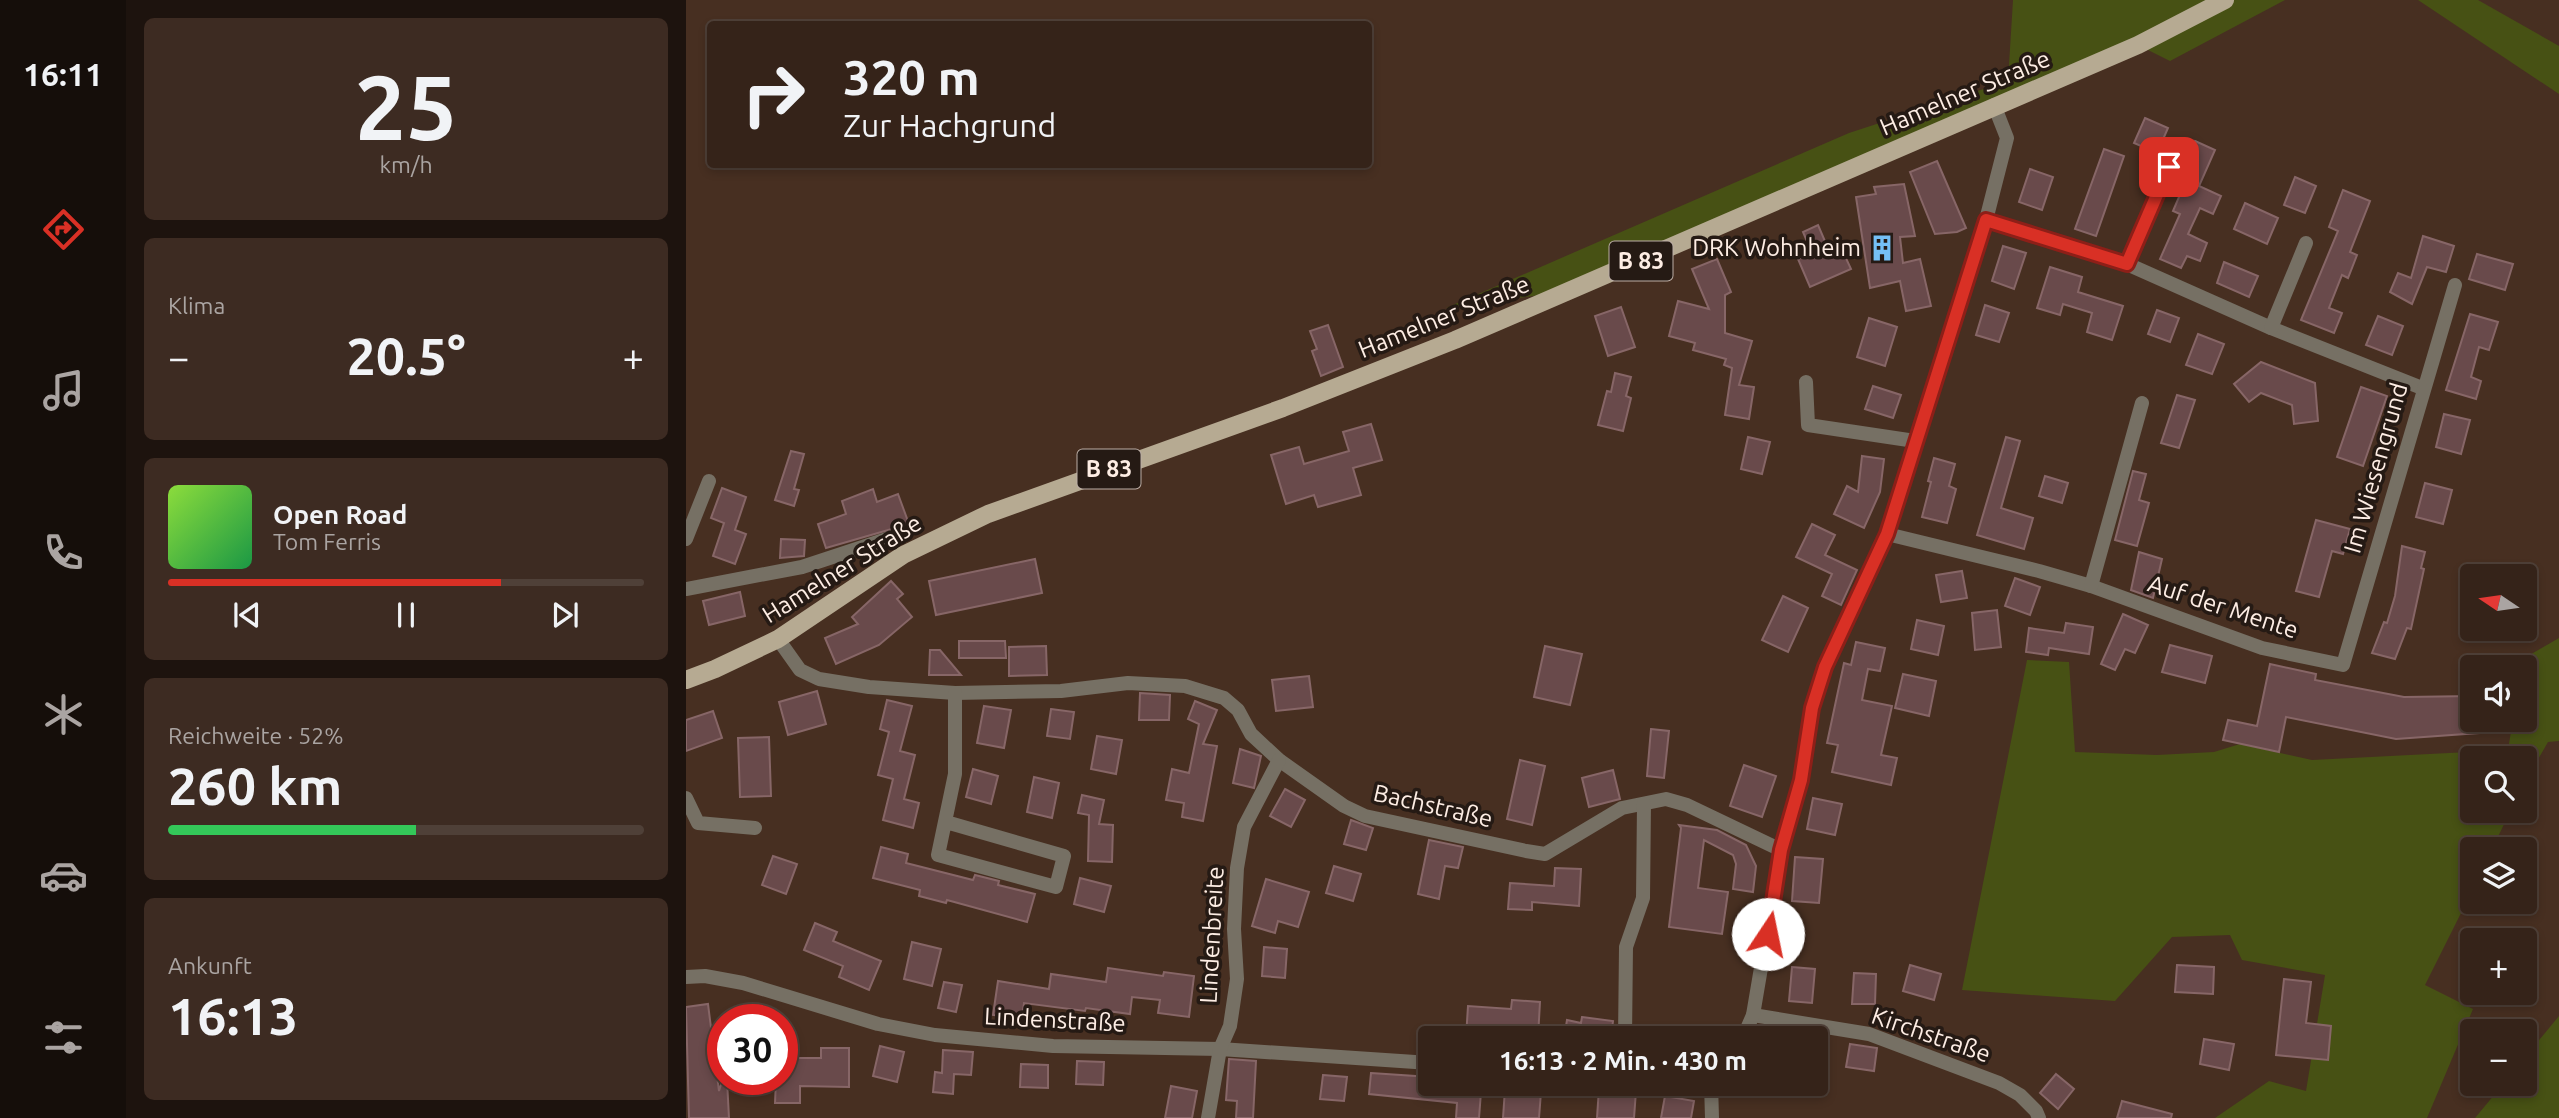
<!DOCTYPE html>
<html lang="de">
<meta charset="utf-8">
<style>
body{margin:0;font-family:Ubuntu,sans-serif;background:#3d2b22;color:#f1f3f6;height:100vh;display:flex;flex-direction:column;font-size:26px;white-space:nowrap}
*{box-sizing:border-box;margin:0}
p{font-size:23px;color:#aaa4a2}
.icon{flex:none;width:38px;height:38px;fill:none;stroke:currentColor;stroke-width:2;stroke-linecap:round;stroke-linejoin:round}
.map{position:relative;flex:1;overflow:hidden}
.details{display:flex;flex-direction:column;gap:18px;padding:18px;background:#1d130e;width:560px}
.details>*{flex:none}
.guide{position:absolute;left:21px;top:21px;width:665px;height:147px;border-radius:7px;box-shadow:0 4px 10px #0003,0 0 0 2px #4f4038;background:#352319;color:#f1f3f6;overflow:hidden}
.needle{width:46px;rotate:283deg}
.controls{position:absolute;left:1774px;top:564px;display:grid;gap:14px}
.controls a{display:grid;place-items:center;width:77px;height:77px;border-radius:7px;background:#352319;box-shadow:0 4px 10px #0003,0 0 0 2px #4f4038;font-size:35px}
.speed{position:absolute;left:21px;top:1004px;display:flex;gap:14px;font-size:35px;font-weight:700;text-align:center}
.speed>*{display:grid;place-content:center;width:91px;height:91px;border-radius:50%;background:#352319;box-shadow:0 4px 10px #0003,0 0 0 2px #4f4038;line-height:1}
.speed .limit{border:10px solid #d22;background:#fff;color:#111}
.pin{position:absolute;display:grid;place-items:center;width:60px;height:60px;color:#fff;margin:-30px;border-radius:14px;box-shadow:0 4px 10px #0006}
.me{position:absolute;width:77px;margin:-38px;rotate:11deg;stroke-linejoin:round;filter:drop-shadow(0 0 5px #0008)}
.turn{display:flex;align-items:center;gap:24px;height:147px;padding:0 21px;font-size:32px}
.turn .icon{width:91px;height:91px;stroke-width:2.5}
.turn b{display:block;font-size:49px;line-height:60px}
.big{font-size:52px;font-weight:700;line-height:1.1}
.details .card{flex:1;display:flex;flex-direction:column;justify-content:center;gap:10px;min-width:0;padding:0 24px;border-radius:10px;background:#3d2b22}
.details .dial{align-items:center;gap:0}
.dial b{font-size:91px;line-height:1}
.song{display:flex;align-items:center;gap:21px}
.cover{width:84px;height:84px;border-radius:10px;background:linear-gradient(135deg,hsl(90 70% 55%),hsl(140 70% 35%))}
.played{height:7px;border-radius:4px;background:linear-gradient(90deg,#d93025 70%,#4f4038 70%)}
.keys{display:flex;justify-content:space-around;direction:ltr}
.heat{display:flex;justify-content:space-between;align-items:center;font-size:38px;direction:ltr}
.charge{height:10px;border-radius:5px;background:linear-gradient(90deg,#34c759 52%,#4f4038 0)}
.trip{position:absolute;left:732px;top:1026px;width:410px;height:70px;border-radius:7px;background:#352319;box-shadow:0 4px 10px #0003,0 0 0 2px #4f4038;font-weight:700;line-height:70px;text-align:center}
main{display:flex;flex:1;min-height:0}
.dock{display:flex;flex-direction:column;width:126px;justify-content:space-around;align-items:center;background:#150e0a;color:#aaa4a2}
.dock .icon{width:49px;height:49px}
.dock .active{color:#d93025}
.dock b{font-size:32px;color:#f1f3f6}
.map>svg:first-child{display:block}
</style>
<main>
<nav class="dock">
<b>16:11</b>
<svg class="icon active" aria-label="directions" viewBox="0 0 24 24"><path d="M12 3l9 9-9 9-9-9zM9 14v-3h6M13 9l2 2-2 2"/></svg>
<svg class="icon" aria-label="music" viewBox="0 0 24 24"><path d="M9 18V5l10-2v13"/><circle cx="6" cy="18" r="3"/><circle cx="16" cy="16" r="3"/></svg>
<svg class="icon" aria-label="phone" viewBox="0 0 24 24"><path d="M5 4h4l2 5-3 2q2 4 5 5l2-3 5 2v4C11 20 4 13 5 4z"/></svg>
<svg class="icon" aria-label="climate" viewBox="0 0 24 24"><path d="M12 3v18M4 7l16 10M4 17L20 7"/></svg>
<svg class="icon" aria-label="car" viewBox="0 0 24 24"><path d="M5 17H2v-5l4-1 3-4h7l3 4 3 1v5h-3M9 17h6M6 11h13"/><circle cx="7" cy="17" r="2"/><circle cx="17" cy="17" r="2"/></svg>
<svg class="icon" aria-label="filters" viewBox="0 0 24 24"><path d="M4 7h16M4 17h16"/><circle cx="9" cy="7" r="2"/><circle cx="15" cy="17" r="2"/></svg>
</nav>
<section class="details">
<div class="card dial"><b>25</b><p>km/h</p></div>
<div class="card"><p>Klima</p>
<div class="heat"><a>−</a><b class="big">20.5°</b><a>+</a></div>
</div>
<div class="card">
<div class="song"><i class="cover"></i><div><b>Open Road</b><p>Tom Ferris</p></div></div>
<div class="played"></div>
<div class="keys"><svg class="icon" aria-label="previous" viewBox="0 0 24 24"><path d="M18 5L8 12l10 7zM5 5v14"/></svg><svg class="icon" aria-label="pause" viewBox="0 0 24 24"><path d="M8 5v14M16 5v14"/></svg><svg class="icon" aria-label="next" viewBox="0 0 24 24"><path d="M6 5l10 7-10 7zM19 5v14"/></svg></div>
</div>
<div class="card"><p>Reichweite · 52%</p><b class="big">260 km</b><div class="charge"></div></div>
<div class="card"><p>Ankunft</p><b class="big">16:13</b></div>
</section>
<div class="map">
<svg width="1873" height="1118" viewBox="0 0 1873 1118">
<rect width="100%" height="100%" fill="#472f21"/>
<!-- green -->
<g fill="#475114">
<path d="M1327,0h272l-115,61 -32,-16 -568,246 -124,17 403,-175 159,-52z"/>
<path d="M1732,0h60l81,46v48z"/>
<path d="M1873,638v103l-11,1 -23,40v-24h-52v52h38l-19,39h-19v40l-48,96 48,24 -46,109h-212l54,-37 37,10 19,-116 -83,-15 -12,-25 -58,2 -57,64 -153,-11 65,-330 42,2 6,90 82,3 57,-3 26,-8 72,16 196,-10 5,-31h12v-52h-5l1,-7z"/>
<path d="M1873,1016v102h-84l29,-35h21v-26z"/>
</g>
<!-- building -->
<g fill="#694a4b" stroke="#876667" stroke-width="2">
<path d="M1459,118l23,10 -11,25 -23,-10z"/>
<path d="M1509,141l20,9 -16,36 22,10 -8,18 -13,-6 -12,26 19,9 -7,18 -13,-5 -6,12 -21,-9 20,-45 -7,-3 18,-42 -7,-3z"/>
<path d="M1418,149l20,7 -28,80 -21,-7z"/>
<path d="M1251,161l29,67 -9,4 -22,2 -25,-62z"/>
<path d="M1344,169l23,8 -11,33 -23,-8z"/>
<path d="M1609,177l21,9 -11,27 -21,-8z"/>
<path d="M1218,184l11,52 -15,1 3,26 17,-4 11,47 -25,5 -6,-30 -30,7 -14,-91 20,-3 -2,-7z"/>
<path d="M1657,190l27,11 -20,51 7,3 -9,23 -6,-3 -13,33 13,5 -8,20 -33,-13 37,-89 -9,-4z"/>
<path d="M1559,203l33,15 -11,26 -33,-15z"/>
<path d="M1132,225l9,21 11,-5 13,28 -41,18 -12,-28 14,-6 -9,-21z"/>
<path d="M1737,236l31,10 -8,26 -19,-5 -15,37 -22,-12 8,-19 13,5z"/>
<path d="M1317,246l23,7 -12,36 -22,-8z"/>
<path d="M1791,254l36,10 -8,26 -36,-11z"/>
<path d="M1031,259l14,33 -6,3v38l27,8 -13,44 15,2 -5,32 -24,-4 7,-47 -8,-3 2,-6 -33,-9 2,-7 -26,-7 9,-35 31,8 -17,-40z"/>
<path d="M1538,262l34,14 -9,21 -32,-14z"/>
<path d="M1364,267l32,10 -4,15 45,14 -11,34 -25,-8 5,-19 -29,-9 -3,11 -23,-7z"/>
<path d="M1299,305l24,8 -10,29 -23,-7z"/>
<path d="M935,307l14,40 -27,9 -13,-40z"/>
<path d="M1471,310l22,8 -9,24 -22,-8z"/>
<path d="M1784,314l28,8 -9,28 -10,-3 -8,30 10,4 -5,18 -30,-9z"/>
<path d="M1692,316l25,10 -11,29 -26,-10z"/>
<path d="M1183,318l28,9 -12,39 -28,-9z"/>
<path d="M642,325l15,42 -22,9 -9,-25 5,-2 -7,-18z"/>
<path d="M1512,334l26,10 -12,30 -26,-9z"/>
<path d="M1575,362l54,21 3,38 -24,3 -2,-19 -31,-12 -12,9 -15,-18z"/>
<path d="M929,373l16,4 -5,19 5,2 -8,33 -25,-6 9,-34 4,1z"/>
<path d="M1187,386l28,9 -8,23 -28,-9z"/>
<path d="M1675,387l26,9 -24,70 -26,-9z"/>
<path d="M1491,395l18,5 -16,48 -18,-5z"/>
<path d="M1758,414l26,6 -9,34 -25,-7z"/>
<path d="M685,424l11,36 -29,8 8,27 -43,12 -4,-12 -28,9 -15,-49 28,-8 5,17 45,-13 -6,-19z"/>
<path d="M1062,437l22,5 -8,32 -21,-5z"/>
<path d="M1320,437l14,4 -19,67 32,10 -9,31 -47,-14z"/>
<path d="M105,451l13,3 -10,35 5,1 -5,16 -19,-6z"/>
<path d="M1176,456l22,3 -4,33 -16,36 -30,-14 13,-28 11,6z"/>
<path d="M1248,458l21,6 -6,22 7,3 -9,34 -25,-6 9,-35 -3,-1z"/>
<path d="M1447,471l13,3 -7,26 10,3 -12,43 -22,-6z"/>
<path d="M1359,476l23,7 -6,20 -23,-7z"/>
<path d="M1739,483l27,7 -9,34 -27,-7z"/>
<path d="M36,488l24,9 -11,33 11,4 -11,30 -22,-8 11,-33 -13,-5z"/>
<path d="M187,489l4,13 21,-8 11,30 -83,24 -8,-24 28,-10 -4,-13z"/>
<path d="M1630,520l34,9 -7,25 -11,-3 -13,46 -23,-6z"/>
<path d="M1126,524l23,11 -10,20 32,15 -16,35 -19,-9 10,-22 -36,-17z"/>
<path d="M95,539l24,1 -1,16 -24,2z"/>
<path d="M1716,546l23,6 -4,16 3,1 -13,60 -4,-1 -12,31 -23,-6 12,-31 3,1 8,-27z"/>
<path d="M1453,552l23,7 -9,39 -22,-8z"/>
<path d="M349,559l7,34 -106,22 -7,-34z"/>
<path d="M1276,571l5,27 -26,4 -5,-27z"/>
<path d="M1329,578l25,9 -10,28 -25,-9z"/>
<path d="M205,581l12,13 -6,5 15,18 -33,28 -43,19 -11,-26 33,-14 -6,-7z"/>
<path d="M54,592l5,24 -36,9 -6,-24z"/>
<path d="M1097,596l25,12 -20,44 -26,-12z"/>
<path d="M1311,610l4,37 -26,3 -3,-37z"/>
<path d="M1437,614l25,11 -13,28 -10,-4 -10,21 -14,-6z"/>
<path d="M1231,620l27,6 -6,29 -27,-6z"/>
<path d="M1380,623l27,4 -4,27 -40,-6 -1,7 -22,-3 3,-24 35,5z"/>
<path d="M273,641h46l1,17h-47z"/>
<path d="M1170,642l29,6 -5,23 -12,-2 -6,31 30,6 -11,49 16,3 -6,27 -59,-13 6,-27 -11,-2 17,-80 7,2z"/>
<path d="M1484,645l42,11 -7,27 -43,-11z"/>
<path d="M360,646l1,29 -38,1v-29z"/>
<path d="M859,646l37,8 -12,51 -36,-8z"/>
<path d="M244,650h10l21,25h-32z"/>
<path d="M1584,664l46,10 -1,6 89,17 69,-1v23h5l1,14 -83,6 -110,-22 -7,35 -56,-12 5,-20 29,6z"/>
<path d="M1217,674l33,7 -7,35 -34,-8z"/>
<path d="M623,676l4,31 -37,4 -4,-31z"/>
<path d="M131,691l9,33 -38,11 -9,-33z"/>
<path d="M454,693l30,2 -1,25h-30z"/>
<path d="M201,700l25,6 -12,45 15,4 -11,44 15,4 -6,25 -30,-8 10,-41 -15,-4 11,-43 -9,-3z"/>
<path d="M509,701l22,9 -14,34 14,2 -14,75 -21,-4 2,-14 -18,-3 6,-31 17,4 10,-49 -11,-5z"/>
<path d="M298,706l27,4 -7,38 -27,-5z"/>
<path d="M365,709l23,3 -4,27 -23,-3z"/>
<path d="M27,711l9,27 -36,13v-31z"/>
<path d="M965,729l18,2 -5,47 -17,-2z"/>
<path d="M411,736l25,4 -6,34 -25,-5z"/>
<path d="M83,737l2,59 -31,1 -2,-59z"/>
<path d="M554,749l21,7 -7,32 -21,-5z"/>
<path d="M834,760l25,6 -13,59 -25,-6z"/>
<path d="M1058,765l32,11 -14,41 -32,-11z"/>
<path d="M287,769l25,7 -7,28 -25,-7z"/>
<path d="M927,770l7,29 -31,8 -7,-29z"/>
<path d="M348,777l25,6 -7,35 -25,-6z"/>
<path d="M599,789l20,11 -14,27 -21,-11z"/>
<path d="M396,795l22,5 -5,24 14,1 -1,37 -24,-1 1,-46 -11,-2z"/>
<path d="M1127,798l29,6 -7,31 -28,-6z"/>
<path d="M665,820l22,8 -7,22 -22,-6z"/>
<path d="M993,825l38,5 29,15 10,21 -3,26 -20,-3 3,-25 -3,-9 -29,-15 -6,48 30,4 -6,42 -53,-7 12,-99z"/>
<path d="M743,840l34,7 -5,21 -13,-2 -6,33 -21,-5z"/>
<path d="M195,847l27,7 -2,9 67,17 2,-5 24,6 -1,4 37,9 -8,28 -80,-22 -1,3 -27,-7 1,-6 -47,-12z"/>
<path d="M87,856l24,8 -11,30 -24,-9z"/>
<path d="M1109,857l28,2 -4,44 -27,-2z"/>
<path d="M648,866l27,8 -8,27 -27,-8z"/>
<path d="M869,868l26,1 -2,37 -47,-4v8l-24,-1 2,-26 44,3z"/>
<path d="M394,878l31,8 -7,26 -30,-8z"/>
<path d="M580,879l43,13 -11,35 -20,-6 -3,12 -23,-7z"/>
<path d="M129,923l22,9 -4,9 48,20 -12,29 -30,-13 4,-11 -39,-16z"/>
<path d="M226,942l29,7 -9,37 -28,-7z"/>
<path d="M578,947l23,2 -2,29 -23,-2z"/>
<path d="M1224,965l31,9 -7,26 -31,-9z"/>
<path d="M1491,965l37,2 -1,27 -38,-2z"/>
<path d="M1106,967l23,2 -3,34 -23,-2z"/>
<path d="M422,968l55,8 1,-4 30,4 -5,41 -31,-4 2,-13 -28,-3 -2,17 -44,-6 -1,3 -61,-8 -2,16 -29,-4 5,-34 51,8 2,-15 55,8z"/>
<path d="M1168,973l22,1 -1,30h-23z"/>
<path d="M1598,979l27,3 -5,41 25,3 -3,34 -52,-5z"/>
<path d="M258,982l18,3 -6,27 -18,-4z"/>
<path d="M826,1000l28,2 -2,35 -45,-3v4h-27l2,-32 43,3z"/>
<path d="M22,1004l11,87 4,-13 4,2 2,38h-40l-3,-111z"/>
<path d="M55,1006l40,10v4h-44z"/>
<path d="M896,1017l31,4 -2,17h-47l3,-18 14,3z"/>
<path d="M1518,1039l30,5 -5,26 -29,-6z"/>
<path d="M1164,1044l27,4 -3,23 -28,-4z"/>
<path d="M194,1046l24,6 -7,30 -24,-6z"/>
<path d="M135,1048h28v39l-49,-1v17h-25l1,-23h6v-22h39z"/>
<path d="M257,1050l30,2 -2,23 -17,-1 -1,20 -20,-2 2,-20 7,1z"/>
<path d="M543,1059l27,2 -3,57h-17l1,-17 -11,-1z"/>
<path d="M391,1061l27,1 -1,23 -27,-1z"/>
<path d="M335,1064l27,1v23l-28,-1z"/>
<path d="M685,1073l59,4v6h7l-1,6 45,3 -2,26h-23l1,-15 -88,-9z"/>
<path d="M1370,1074l18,15 -16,20 -18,-16z"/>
<path d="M637,1075l24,2 -3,24 -24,-2z"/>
<path d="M1064,1083h41l-2,13 -39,-5z"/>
<path d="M485,1086l26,5 -5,27h-27z"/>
<path d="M913,1088l37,3 -2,27h-37z"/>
<path d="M819,1089l36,3 -2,26h-36z"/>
<path d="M979,1096l29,5 -3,17h-30z"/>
<path d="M1436,1101l50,13 -1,4h-54z"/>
</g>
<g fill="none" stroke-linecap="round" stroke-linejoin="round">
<!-- minor -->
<g stroke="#767064" stroke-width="14">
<path d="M1300,220l141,44 144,64 151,60"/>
<path d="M1441,264l42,-97"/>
<path d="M1585,328l35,-85"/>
<path d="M1120,382l2,43 107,16"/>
<path d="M1201,534l152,37 52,15 171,62 81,17 112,-380"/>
<path d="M0,539l23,-58"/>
<path d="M1405,586l51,-183"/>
<path d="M0,589l116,-22 97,-32"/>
<path d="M92,639l22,31 19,9 50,8 86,6 106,-2 67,-8 57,3 39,12 14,12 13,24 28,26 65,46 21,10 161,35 19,3 77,-46 44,-9 21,6 94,45"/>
<path d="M0,798l12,25 57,5"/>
<path d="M260,822l118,34 -8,31 -118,-32 17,-81v-81"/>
<path d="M0,977l19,-1 38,7 135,41 57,11 118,11 167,3 210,14"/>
<path d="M1067,1015l116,19 130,49 21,12 16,16 3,7"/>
<path d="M939,1038l1,-91 17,-49 1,-94"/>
<path d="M1057,1038l10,-23 28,-165 20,-70 12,-72 12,-41 62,-133 99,-314 21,-82 -13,-33"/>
<path d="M1025,1083l1,35"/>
<path d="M522,1118l12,-69 10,-23 7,-47 -3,-50 3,-61 7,-41 35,-67"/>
</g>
<!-- primary -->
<path stroke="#b6aa92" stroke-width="18" d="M0,680l29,-11 63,-30 125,-84 85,-41 295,-106 172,-68 683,-295 87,-45"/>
</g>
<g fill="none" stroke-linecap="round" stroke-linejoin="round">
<!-- route casing -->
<g stroke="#8d1f18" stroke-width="18">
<path id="route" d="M1082,934l13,-84 20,-70 11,-72 13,-41 62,-133 99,-314 141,44 42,-97"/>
</g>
<!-- route -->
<use href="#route" stroke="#d93025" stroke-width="12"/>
</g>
<!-- icons -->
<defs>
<g id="building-bare" transform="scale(2.1)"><path d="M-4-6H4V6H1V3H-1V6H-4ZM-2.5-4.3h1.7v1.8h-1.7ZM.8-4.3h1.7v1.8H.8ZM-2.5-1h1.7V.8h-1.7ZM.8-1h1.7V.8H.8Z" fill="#75c0f6" stroke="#251a14" stroke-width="2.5" paint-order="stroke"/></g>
</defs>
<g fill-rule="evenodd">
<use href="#building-bare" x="1196" y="248"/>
</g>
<g text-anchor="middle" stroke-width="7" stroke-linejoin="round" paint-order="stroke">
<!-- shield labels -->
<g fill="#251a14" stroke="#bcaea6" stroke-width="2">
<rect x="923.5" y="241.5" width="63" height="39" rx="5"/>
<rect x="391.5" y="449.5" width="63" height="39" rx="5"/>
</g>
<g font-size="23" font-weight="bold" fill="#fdede4">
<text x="955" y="269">B 83</text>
<text x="423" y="477">B 83</text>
</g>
<!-- street labels -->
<g font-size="24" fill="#fdede4" stroke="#251a14">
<text transform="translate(1279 93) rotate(-23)" y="8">Hamelner Straße</text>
<text transform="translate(758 317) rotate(-22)" y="8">Hamelner Straße</text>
<text transform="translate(1690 468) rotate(-74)" y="8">Im Wiesengrund</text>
<text transform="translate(156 569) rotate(-32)" y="8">Hamelner Straße</text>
<text transform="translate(1537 607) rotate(18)" y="8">Auf der Mente</text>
<text transform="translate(747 806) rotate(13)" y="8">Bachstraße</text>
<text transform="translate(526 935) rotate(-87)" y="8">Lindenbreite</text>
<text transform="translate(369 1020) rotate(3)" y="8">Lindenstraße</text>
<text transform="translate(1245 1035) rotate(19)" y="8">Kirchstraße</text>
</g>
<!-- poi labels -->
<g font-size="24" fill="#fdede4" stroke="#251a14" text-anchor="end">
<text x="1175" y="256">DRK Wohnheim</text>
</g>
</g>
</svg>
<div class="controls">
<a><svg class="needle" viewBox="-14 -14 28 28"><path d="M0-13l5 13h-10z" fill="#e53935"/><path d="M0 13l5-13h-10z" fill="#aaa4a2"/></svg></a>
<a><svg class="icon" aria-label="sound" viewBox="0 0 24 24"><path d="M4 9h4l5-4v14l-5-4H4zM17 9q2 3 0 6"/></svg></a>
<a><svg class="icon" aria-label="search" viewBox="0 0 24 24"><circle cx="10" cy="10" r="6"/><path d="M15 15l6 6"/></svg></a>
<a><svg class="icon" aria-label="layers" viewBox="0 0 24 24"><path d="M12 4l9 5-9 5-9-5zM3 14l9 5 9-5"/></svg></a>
<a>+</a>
<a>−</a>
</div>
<div class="speed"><div class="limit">30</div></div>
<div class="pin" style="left:1483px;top:167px;background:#d93025"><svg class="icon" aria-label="arrive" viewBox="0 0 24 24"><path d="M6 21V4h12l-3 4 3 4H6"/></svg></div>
<svg class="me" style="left:1082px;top:934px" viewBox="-20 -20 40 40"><circle r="19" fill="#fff"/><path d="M0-13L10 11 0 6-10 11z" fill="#d93025"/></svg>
<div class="trip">16:13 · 2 Min. · 430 m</div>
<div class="guide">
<div class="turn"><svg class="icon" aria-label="right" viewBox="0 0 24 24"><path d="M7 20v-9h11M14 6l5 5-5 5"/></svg><div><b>320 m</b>Zur Hachgrund</div></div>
</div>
</div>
</main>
